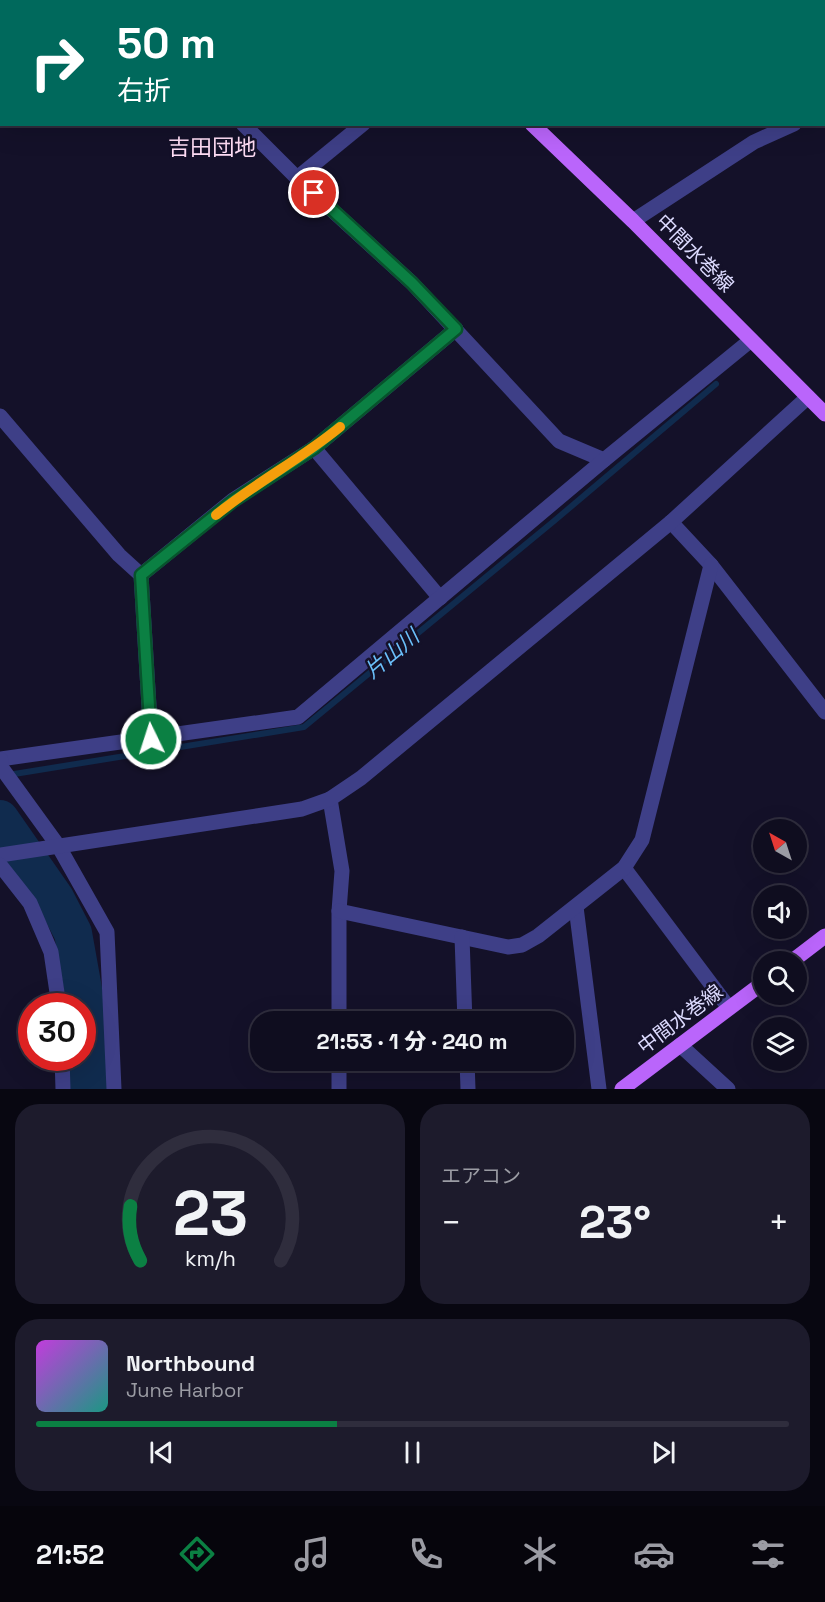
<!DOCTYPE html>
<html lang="ja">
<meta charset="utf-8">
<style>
body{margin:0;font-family:"Space Grotesk","Noto Sans JP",sans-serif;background:#1d1b2c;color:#f1f3f6;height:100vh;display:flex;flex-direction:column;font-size:22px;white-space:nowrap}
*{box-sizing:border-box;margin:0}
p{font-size:20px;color:#9b9ca4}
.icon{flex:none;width:33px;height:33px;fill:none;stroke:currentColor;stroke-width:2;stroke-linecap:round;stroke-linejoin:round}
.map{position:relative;height:1089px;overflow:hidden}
.panel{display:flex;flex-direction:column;gap:15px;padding:15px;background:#080711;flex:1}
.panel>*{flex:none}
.top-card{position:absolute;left:0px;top:0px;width:825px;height:126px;box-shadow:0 6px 24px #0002,0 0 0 2px #2f2d3d;background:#00695c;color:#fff;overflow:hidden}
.needle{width:39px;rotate:321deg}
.controls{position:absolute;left:753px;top:819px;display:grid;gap:12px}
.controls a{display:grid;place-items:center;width:54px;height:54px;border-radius:50%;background:#0f0d1f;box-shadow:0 6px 24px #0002,0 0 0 2px #2f2d3d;font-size:30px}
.speed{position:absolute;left:18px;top:993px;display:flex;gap:12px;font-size:30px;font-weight:700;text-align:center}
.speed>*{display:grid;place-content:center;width:78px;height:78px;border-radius:50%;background:#0f0d1f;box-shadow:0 6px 24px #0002,0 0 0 2px #2f2d3d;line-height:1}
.speed .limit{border:9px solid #d22;background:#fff;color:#111}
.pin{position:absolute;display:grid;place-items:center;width:51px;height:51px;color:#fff;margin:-26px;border:3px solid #fff;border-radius:50%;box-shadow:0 2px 6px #0007}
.me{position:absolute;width:66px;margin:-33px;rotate:356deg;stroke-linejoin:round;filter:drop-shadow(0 0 4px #0008)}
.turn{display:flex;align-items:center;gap:21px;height:126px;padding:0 18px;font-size:27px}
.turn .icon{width:78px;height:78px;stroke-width:2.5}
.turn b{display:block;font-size:42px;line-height:51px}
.big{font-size:45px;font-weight:800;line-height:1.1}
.panel .card{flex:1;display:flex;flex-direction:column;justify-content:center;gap:9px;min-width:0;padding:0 21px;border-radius:24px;background:#1d1b2c}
.panel .dial{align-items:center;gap:0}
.dial svg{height:156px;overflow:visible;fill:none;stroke:#2f2d3d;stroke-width:7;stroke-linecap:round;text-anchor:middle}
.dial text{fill:#f1f3f6;stroke:none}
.song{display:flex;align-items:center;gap:18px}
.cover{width:72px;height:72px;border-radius:9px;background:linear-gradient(135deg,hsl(290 70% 55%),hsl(170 70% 35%))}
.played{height:6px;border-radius:3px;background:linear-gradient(90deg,#0b8043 40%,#2f2d3d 40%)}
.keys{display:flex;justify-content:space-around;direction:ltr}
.heat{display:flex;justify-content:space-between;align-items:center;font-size:33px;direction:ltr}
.panel .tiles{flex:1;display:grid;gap:15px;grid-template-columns:1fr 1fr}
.card:last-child{grid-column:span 2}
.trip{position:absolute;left:250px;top:1011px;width:324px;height:60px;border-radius:24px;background:#0f0d1f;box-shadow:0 6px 24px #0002,0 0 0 2px #2f2d3d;font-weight:800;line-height:60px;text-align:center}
.dock{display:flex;height:96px;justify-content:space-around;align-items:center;background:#06050c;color:#9b9ca4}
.dock .icon{width:42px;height:42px}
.dock .selected{color:#0b8043}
.dock b{font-size:27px;color:#f1f3f6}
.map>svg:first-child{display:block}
</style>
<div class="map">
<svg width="825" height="1089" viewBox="0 0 825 1089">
<rect width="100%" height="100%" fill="#141129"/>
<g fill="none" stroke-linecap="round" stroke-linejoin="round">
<!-- stream -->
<path stroke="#102b4e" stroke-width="6" d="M8,775l296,-48 250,-206 162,-137"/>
<!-- river -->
<path stroke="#102b4e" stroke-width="38" d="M0,819l55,79 18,35 15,84v72"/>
<!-- minor -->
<g stroke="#3e3f87" stroke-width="15">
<path d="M114,0l2,2"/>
<path d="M754,0l1,2"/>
<path d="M824,109v2"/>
<path d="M243,124l54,54 115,105 147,158 45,19"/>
<path d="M297,178l66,-54"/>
<path d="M633,221l121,-79 40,-18"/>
<path d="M0,416l119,139 22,20 10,164"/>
<path d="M314,448l126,150"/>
<path d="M671,522l40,43 114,147"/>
<path d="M141,575l92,-75 81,-52 142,-119"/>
<path d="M0,759l298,-42 306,-257 147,-120"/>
<path d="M1,760v7l58,80 48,85 7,157"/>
<path d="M330,799l12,72 -3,40v111"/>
<path d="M0,855l302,-46 28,-10 31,-21 310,-256 137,-125"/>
<path d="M0,865l30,38 21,49 8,54"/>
<path d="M624,868l105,140"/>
<path d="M576,907l23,182"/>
<path d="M339,911l169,36 14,-2 16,-9 86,-68 18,-28 69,-275"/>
<path d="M462,937l3,85"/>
<path d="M680,1045l48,44"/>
<path d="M62,1058l1,31"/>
<path d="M467,1060l1,29"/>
<path d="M339,1089v-29"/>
</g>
<!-- major -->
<g stroke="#ba65fb" stroke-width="15">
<path d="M402,0l1,2"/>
<path d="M532,124l101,97 192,193"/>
<path d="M791,962l34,-26"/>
<path d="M622,1089l142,-107"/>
</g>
<!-- rail -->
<g stroke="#0ceef8" stroke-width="4.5" stroke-dasharray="9 8" stroke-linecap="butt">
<path d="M813,0l1,2"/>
<path d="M824,18l1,2"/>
</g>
</g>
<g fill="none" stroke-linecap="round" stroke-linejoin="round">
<!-- route casing -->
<g stroke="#07532c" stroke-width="15">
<path id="route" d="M151,739l-10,-164 92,-74 81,-53 142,-119 -44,-46 -98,-90"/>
</g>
<!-- route -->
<use href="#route" stroke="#0b8043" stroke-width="10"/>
<!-- slow -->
<path stroke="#f59e0b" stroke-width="10" d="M216,515c39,-32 85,-56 124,-88"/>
</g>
<g text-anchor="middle" stroke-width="5" stroke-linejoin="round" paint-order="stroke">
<!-- street labels -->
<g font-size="20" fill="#dcdafe" stroke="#141129">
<text transform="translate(695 253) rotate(45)" y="7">中間水巻線</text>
<text transform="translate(680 1019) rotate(-37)" y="7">中間水巻線</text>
</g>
<!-- water labels -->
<g font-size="21" font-style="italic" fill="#6bc0fb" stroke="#141129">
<text transform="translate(392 654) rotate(-40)" y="7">片山川</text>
</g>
<!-- quarter labels -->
<g font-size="22" fill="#fedcf4" stroke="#141129">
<text x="212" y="155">吉田団地</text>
</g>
</g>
</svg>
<div class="controls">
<a><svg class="needle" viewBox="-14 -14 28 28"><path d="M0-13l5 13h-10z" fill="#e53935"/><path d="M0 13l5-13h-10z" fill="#9b9ca4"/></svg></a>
<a><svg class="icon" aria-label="sound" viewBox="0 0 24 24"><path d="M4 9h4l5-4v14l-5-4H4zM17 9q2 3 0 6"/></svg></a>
<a><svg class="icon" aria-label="search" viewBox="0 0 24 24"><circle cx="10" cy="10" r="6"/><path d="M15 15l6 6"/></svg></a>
<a><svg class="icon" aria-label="layers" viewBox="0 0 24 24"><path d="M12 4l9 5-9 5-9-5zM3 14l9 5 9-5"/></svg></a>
</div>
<div class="speed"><div class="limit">30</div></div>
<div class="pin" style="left:314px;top:193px;background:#d93025"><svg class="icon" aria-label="arrive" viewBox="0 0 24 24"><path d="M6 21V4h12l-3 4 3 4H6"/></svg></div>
<svg class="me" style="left:151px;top:739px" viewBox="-20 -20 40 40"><circle r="17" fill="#0b8043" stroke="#fff" stroke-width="3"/><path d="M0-11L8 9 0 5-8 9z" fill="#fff"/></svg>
<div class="trip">21:53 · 1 分 · 240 m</div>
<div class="top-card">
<div class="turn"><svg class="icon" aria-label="right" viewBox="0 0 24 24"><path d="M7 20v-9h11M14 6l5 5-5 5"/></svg><div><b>50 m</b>右折</div></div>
</div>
</div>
<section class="panel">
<div class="tiles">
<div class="card dial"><svg viewBox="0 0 100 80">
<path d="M14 69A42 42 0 1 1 86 69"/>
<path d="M14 69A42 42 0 0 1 9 41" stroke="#0b8043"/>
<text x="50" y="56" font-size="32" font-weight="700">23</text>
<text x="50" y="72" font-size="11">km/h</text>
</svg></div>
<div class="card"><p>エアコン</p>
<div class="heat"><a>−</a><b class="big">23°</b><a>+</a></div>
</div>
<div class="card">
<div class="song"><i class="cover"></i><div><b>Northbound</b><p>June Harbor</p></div></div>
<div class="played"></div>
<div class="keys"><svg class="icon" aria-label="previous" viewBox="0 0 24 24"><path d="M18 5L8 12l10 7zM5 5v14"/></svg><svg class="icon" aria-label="pause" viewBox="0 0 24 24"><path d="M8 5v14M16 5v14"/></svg><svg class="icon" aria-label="next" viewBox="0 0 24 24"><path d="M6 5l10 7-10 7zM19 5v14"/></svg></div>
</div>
</div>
</section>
<nav class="dock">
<b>21:52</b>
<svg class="icon selected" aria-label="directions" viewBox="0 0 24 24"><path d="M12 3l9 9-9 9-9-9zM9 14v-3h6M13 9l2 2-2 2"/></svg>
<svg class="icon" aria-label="music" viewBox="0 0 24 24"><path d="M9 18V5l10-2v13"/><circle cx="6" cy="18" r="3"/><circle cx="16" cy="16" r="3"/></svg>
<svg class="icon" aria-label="phone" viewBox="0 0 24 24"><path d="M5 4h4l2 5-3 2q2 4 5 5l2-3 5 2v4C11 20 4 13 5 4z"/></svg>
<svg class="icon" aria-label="climate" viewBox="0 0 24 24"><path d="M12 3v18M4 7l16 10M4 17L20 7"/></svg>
<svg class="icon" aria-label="car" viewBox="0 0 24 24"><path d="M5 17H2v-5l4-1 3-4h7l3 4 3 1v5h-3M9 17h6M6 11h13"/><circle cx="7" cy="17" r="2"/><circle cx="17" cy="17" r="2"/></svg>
<svg class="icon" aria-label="filters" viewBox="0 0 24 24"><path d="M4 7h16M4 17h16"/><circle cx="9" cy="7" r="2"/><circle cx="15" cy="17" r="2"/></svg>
</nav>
